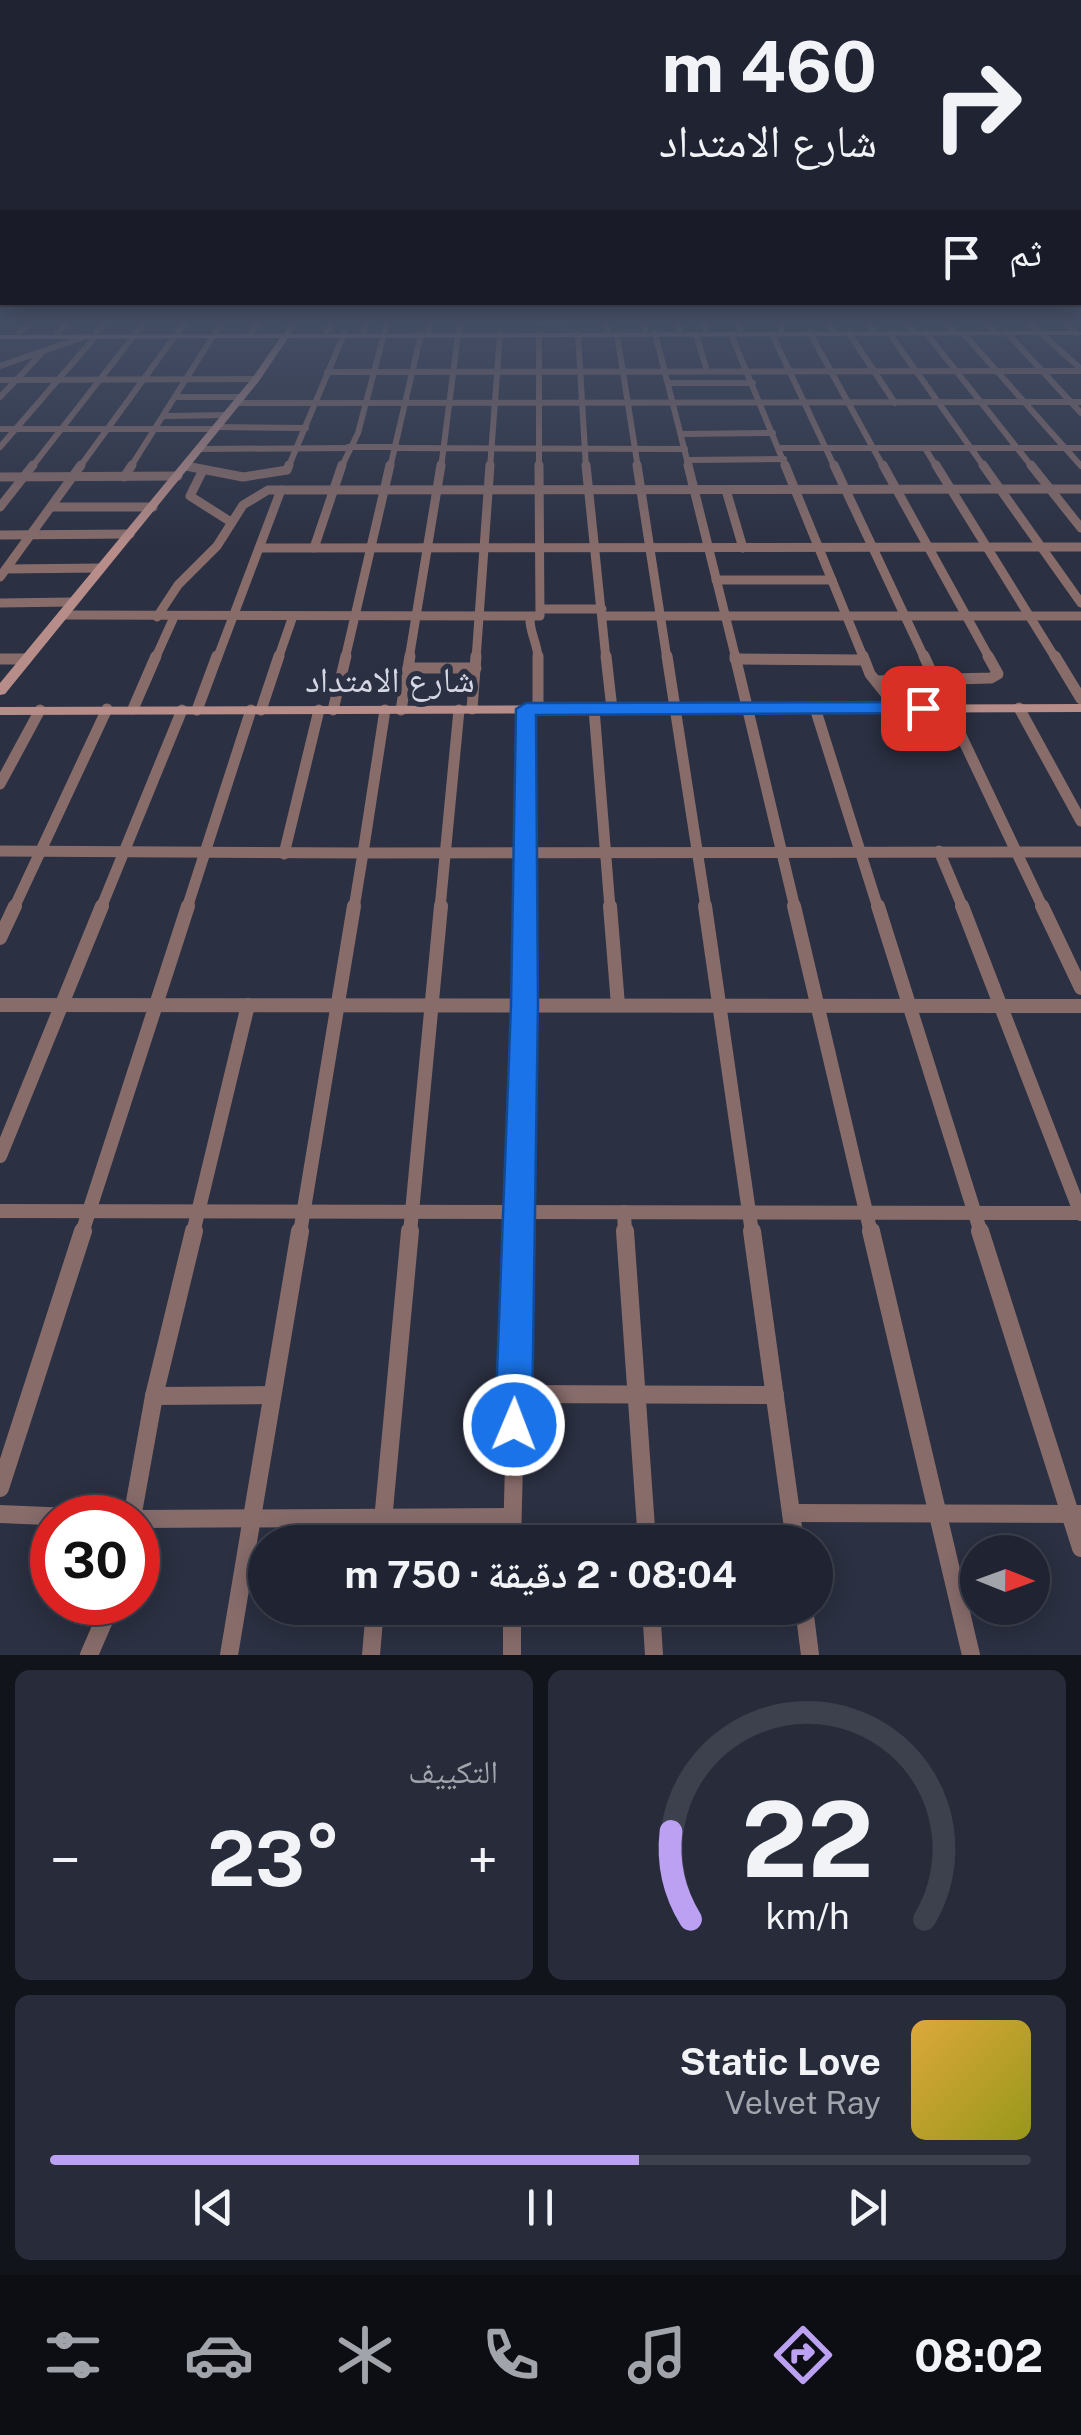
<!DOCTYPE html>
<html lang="ar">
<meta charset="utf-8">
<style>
body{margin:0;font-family:"Public Sans","Noto Naskh Arabic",sans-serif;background:#282c3a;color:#f1f3f6;direction:rtl;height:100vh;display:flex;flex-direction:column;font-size:38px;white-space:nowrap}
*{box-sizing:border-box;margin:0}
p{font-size:32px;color:#a2a4ac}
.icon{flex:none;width:55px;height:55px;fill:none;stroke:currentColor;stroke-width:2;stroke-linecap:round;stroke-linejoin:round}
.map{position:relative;height:1655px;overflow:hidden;direction:ltr}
.details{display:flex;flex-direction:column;gap:15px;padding:15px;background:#12141c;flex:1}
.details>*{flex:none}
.guide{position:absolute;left:0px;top:0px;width:1082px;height:305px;box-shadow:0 5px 25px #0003,0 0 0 2px #3d414d;direction:rtl;background:#202432;color:#f1f3f6;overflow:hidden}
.needle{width:65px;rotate:91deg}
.tools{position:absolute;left:960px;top:1535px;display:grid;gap:20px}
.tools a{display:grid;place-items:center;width:90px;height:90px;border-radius:50%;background:#202432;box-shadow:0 5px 25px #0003,0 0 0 2px #3d414d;font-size:50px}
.speed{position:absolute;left:30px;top:1495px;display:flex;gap:20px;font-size:50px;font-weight:700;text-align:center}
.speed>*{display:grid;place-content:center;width:130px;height:130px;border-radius:50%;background:#202432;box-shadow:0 5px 25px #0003,0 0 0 2px #3d414d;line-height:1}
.speed .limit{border:15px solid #d22;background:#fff;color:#111}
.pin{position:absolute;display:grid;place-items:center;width:85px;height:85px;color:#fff;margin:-42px;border-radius:20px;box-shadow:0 5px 15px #0006}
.me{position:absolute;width:110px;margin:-55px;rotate:1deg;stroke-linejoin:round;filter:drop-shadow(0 0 8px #0008)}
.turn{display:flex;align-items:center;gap:35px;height:210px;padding:0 40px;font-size:45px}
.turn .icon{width:130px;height:130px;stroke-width:2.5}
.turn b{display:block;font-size:70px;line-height:85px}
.then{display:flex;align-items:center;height:95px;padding:0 40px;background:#0003;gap:20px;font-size:38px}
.big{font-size:75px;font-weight:700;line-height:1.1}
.details .widget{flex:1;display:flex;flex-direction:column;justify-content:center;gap:15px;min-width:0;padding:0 35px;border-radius:15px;background:#282c3a}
.details .dial{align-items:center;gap:0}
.dial svg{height:260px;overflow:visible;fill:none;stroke:#3d414d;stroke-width:7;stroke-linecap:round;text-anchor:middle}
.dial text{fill:#f1f3f6;stroke:none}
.song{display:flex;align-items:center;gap:30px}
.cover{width:120px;height:120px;border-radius:15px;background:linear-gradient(135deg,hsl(40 70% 55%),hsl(60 70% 35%))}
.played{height:10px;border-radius:5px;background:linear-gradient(90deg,#bca0f2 60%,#3d414d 60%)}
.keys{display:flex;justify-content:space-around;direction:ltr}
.heat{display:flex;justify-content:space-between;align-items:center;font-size:55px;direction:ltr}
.details .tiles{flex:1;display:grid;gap:15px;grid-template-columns:1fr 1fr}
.widget:last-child{grid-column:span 2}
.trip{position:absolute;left:248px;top:1525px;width:585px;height:100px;border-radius:50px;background:#202432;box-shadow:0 5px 25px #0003,0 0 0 2px #3d414d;font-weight:700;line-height:100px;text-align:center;direction:rtl}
.menu{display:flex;height:160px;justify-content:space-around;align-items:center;background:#0d0e14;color:#a2a4ac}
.menu .icon{width:70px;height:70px}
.menu .on{color:#bca0f2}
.menu b{font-size:45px;color:#f1f3f6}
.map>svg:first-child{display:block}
</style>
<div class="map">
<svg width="1081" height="1655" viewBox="0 0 1081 1655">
<rect width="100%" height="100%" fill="#2b3042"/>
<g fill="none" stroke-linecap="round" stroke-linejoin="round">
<!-- street-far4 -->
<g stroke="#876c6a" stroke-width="6">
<path d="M606,319l2,15"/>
<path d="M643,319l3,15"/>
<path d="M677,319l3,15"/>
<path d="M703,319l4,15"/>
<path d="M736,319l6,15"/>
<path d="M781,319v15"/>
<path d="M825,319l10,14"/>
<path d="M865,319l10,14"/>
<path d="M904,319l10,14"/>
<path d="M943,319l12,15"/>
<path d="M983,319l13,14"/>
<path d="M1025,319l56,50"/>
<path d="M1061,319l15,14"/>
<path d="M534,322l34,-1"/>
<path d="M655,333l34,135"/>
<path d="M810,333l74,135"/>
<path d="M849,333l46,70"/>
<path d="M889,333l96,135"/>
<path d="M926,333l107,135"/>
<path d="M1007,333l74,80"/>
<path d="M18,334l15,-15"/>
<path d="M57,334l14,-15"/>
<path d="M95,334l13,-15"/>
<path d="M177,334l10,-15"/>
<path d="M215,334l9,-15"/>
<path d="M251,334l8,-15"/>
<path d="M287,334l8,-15"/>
<path d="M327,334l5,-15"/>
<path d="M363,334l5,-15"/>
<path d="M428,334l3,-15"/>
<path d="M539,334v134"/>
<path d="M578,334l8,134"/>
<path d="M617,334l21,134"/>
<path d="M696,334l11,37"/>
<path d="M731,334l55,134"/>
<path d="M772,334l63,134"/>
<path d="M964,334l117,132"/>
<path d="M0,366l87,-30"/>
<path d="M327,372l754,-1"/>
<path d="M0,380l256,-1"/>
<path d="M669,383h84"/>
<path d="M0,397l41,-43"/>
<path d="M176,397h66"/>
<path d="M236,403l845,-1"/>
<path d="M164,416l63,-1"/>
<path d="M217,427l89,1"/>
<path d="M0,429h216"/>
<path d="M681,434l92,-1"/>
<path d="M0,447l96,-111"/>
<path d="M348,447h49"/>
<path d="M397,448l288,1"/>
<path d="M779,448h302"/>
<path d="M925,448l12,20"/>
<path d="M200,449l148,-1"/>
<path d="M687,460l97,-1"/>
<path d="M186,466l8,2"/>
<path d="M31,468l116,-149"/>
<path d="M79,468l96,-132"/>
<path d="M130,468l83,-132"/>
<path d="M288,468l56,-134"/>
<path d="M341,468l17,-35 30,-114"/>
<path d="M390,468l31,-134"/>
<path d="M441,468l19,-149"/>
<path d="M490,468l10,-134"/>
</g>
<!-- street-far3 -->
<g stroke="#876c6a" stroke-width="9">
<path d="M586,465l20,194"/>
<path d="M637,465l30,194"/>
<path d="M688,465l48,194"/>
<path d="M785,465l79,194"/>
<path d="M834,465l91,194"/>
<path d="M883,465l107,194"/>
<path d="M936,465l120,194"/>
<path d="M983,465l98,138"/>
<path d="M1031,465l50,63"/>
<path d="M186,466l57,11 44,-7 2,-5"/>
<path d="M202,472l-12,24 41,26"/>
<path d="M0,477l178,-1"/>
<path d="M124,477l8,-12"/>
<path d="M726,490l17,58"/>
<path d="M0,507l33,-42"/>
<path d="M52,507h101"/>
<path d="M0,535l130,-1"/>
<path d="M260,548l821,-1"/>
<path d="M314,548l28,-83"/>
<path d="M6,569l95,-1"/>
<path d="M0,577l81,-112"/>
<path d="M716,580h116"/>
<path d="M0,603l72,-1"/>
<path d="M541,609h61"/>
<path d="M62,615l478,1 -1,-151"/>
<path d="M603,616h478"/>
<path d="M157,617l21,-32 39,-39 26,-41 25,-15 813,-1"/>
<path d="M530,617c-1,16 8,26 8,42"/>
<path d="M155,659l19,-42"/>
<path d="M217,659l64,-169"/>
<path d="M278,659l15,-43"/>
<path d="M345,659l45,-194"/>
<path d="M409,659l32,-194"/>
<path d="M476,659l14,-194"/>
</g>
<!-- street-far2 -->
<g stroke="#876c6a" stroke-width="11">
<path d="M538,656v53"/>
<path d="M606,656l6,53"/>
<path d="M667,656l39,252"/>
<path d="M735,656l60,252"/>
<path d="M863,656l7,18 28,35"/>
<path d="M924,656l11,24"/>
<path d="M1055,656l26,43"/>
<path d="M0,659h26"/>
<path d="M735,659l129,1"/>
<path d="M408,668h68"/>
<path d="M876,681l115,-3 7,-4 -10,-18"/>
<path d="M815,708l63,200"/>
<path d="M948,708l95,200"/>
<path d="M1019,708l62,113"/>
<path d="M133,709l23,-53"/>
<path d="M472,709l4,-53"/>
<path d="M594,709l16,199"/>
<path d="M197,710l20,-54"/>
<path d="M261,710l18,-54"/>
<path d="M333,710l13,-54"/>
<path d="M401,710l9,-54"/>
<path d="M0,784l40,-74"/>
<path d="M0,851l363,2 22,-143"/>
<path d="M939,851l24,57"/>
<path d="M284,854l35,-144"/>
<path d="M14,908l93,-199"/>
<path d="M101,908l81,-198"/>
<path d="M187,908l64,-198"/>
<path d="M354,908l9,-55 718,-1"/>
<path d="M440,908l19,-198"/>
<path d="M525,908l1,-199"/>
</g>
<!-- street-far1 -->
<g stroke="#876c6a" stroke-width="14">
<path d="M610,906l8,99"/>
<path d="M705,906l47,327"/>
<path d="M794,906l77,327"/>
<path d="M878,906l103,327"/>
<path d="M962,906l119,308"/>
<path d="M1042,906l39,82"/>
<path d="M0,938l15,-32"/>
<path d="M0,1005l1081,1"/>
<path d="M0,1156l102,-250"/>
<path d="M0,1211l1081,2"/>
<path d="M624,1212l1,21"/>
<path d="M82,1233l106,-327"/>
<path d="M193,1233l55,-228"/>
<path d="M300,1233l54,-327"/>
<path d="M410,1233l31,-327"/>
<path d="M519,1233l6,-327"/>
</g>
<!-- street -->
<g stroke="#876c6a" stroke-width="18">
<path d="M625,1231l22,311"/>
<path d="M752,1231l43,311"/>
<path d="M871,1231l100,424"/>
<path d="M980,1231l101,317"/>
<path d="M514,1394l261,1"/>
<path d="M154,1396l118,-1"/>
<path d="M0,1488l83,-257"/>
<path d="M791,1513l290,1"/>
<path d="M0,1514l94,4"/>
<path d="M132,1518l22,-122 40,-165"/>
<path d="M138,1519l374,-2"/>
<path d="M381,1542l29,-311"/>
<path d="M512,1542l8,-311"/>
<path d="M512,1608v47"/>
<path d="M651,1608l3,47"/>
<path d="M804,1608l6,47"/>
<path d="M89,1655l23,-53"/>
<path d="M229,1655l71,-424"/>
<path d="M371,1655l4,-47"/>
</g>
<!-- secondary -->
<g fill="#b78d89" fill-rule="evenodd">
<path d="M1081,331v4l-793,3 -29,43 -254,313 -5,1v-12l253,-306 27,-39 -280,1v-4l283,-1 4,-2 4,2z"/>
<path d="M1081,704v8l-1081,3v-8z"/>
</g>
</g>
<!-- sky -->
<linearGradient id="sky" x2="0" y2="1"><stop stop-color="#181a24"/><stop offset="0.58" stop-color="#444e65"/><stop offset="1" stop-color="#444e65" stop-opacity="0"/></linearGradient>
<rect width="1081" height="551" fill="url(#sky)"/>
<!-- route -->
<path fill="#1a73e8" stroke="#114b97" stroke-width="2.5" d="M923,702l10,6 -3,5 -394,2 2,290 -6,420 -6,13 -12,5 -13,-5 -6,-13 16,-420 5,-296 10,-6z"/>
<g text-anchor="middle" stroke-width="10" stroke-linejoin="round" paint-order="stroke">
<!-- street labels -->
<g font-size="35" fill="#d4d7e3" stroke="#2b3042">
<text x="390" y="692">شارع الامتداد</text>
</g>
</g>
</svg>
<div class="tools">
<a><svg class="needle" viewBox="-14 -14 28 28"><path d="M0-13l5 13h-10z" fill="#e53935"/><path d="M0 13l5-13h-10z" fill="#a2a4ac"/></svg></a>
</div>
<div class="speed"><div class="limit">30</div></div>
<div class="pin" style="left:923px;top:708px;background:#d93025"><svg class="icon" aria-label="arrive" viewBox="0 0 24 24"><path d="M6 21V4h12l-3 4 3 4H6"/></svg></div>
<svg class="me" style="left:514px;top:1425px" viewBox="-20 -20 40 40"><circle r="17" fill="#1a73e8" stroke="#fff" stroke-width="3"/><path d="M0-11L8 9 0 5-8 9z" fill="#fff"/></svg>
<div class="trip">08:04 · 2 دقيقة · 750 m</div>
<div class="guide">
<div class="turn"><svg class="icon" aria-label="right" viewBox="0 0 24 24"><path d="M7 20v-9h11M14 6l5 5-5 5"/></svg><div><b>460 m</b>شارع الامتداد</div></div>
<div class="then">ثم<svg class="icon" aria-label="arrive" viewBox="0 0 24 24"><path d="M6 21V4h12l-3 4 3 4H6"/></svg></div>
</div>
</div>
<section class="details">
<div class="tiles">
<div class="widget dial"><svg viewBox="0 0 100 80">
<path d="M14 69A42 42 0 1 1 86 69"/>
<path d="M14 69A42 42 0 0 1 8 42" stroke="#bca0f2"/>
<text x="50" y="56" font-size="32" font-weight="700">22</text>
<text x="50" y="72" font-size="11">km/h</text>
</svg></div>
<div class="widget"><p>التكييف</p>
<div class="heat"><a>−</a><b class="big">23°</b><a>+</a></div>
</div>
<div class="widget">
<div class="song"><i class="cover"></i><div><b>Static Love</b><p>Velvet Ray</p></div></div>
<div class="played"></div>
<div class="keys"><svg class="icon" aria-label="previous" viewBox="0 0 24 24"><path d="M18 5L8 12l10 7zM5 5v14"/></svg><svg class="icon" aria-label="pause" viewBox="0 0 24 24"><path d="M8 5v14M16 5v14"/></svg><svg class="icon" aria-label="next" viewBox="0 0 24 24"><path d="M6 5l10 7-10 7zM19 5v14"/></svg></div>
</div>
</div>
</section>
<nav class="menu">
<b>08:02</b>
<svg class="icon on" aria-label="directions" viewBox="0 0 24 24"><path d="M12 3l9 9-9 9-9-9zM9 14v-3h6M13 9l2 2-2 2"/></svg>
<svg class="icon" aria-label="music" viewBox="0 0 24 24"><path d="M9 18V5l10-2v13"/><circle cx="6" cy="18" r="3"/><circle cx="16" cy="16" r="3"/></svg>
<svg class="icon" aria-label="phone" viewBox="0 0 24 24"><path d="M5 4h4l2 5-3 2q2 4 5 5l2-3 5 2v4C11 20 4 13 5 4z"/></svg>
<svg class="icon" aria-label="climate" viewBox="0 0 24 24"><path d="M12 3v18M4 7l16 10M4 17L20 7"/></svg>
<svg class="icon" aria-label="car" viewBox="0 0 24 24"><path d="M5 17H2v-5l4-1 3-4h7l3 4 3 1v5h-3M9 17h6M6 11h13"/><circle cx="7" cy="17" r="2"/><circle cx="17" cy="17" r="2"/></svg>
<svg class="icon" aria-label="filters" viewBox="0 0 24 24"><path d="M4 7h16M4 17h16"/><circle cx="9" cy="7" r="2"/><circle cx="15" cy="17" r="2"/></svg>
</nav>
